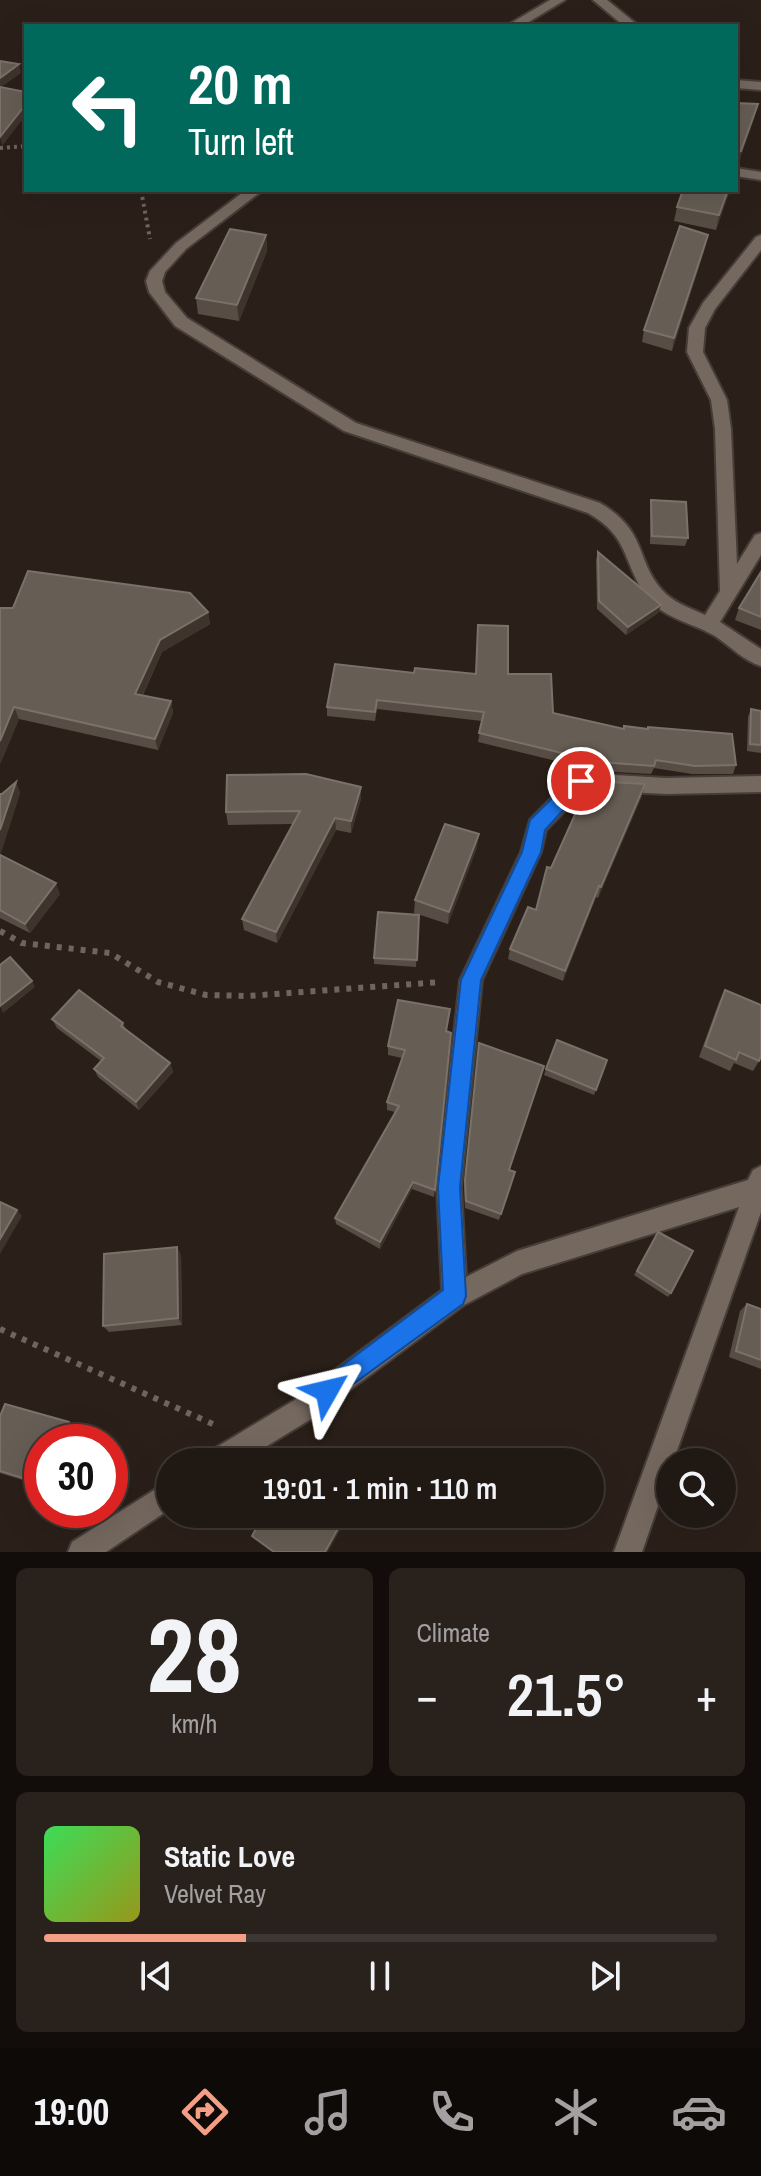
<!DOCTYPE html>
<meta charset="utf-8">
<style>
body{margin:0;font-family:"Archivo Narrow",sans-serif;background:#28211c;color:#f1f3f6;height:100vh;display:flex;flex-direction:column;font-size:30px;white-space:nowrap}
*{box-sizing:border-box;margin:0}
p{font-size:26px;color:#a2a0a0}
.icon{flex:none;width:44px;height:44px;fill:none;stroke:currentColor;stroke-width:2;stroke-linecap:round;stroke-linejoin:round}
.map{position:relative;height:1552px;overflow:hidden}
.drawer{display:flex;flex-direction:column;gap:16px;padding:16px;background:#120d0a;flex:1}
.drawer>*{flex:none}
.hud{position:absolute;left:24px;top:24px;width:714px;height:168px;border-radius:0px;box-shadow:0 8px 32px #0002,0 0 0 2px #3d3733;background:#00695c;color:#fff;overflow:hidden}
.fabs{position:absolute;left:656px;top:1448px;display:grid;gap:16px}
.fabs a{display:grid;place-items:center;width:80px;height:80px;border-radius:50%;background:#201813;box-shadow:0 8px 32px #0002,0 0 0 2px #3d3733;font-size:40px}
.speed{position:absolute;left:24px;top:1424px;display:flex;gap:16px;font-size:40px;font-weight:700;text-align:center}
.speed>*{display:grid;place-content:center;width:104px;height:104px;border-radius:50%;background:#201813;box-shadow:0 8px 32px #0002,0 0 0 2px #3d3733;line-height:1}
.speed .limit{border:12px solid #d22;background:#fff;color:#111}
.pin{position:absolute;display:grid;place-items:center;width:68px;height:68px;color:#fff;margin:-34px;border:4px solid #fff;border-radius:50%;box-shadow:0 2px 8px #0007}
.me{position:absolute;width:88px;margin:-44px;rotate:53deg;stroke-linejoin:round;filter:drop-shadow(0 0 6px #0008)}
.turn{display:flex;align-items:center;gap:28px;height:168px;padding:0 32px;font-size:36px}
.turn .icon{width:104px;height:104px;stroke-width:2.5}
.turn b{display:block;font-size:56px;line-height:68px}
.big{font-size:60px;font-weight:600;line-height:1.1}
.drawer .card{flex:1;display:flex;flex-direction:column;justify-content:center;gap:12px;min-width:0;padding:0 28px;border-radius:12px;background:#28211c}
.drawer .dial{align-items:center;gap:0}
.dial b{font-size:104px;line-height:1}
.song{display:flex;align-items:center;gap:24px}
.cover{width:96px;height:96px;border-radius:12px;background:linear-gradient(135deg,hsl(130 70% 55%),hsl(60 70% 35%))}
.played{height:8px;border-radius:4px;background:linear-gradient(90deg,#f49e86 30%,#3d3733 30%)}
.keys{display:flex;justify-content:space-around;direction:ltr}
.heat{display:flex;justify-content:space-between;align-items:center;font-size:44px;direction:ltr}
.drawer .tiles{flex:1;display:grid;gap:16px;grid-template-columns:1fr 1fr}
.card:last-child{grid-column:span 2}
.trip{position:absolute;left:156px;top:1448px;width:448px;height:80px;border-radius:40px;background:#201813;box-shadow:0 8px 32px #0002,0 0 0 2px #3d3733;font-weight:600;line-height:80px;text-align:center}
.menu{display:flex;height:128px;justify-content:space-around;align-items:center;background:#0d0a08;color:#a2a0a0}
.menu .icon{width:56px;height:56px}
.menu .active{color:#f49e86}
.menu b{font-size:36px;color:#f1f3f6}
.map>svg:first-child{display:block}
</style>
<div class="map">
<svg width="761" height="1552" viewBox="0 0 761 1552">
<rect width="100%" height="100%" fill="#2b2019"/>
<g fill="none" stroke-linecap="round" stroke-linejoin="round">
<!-- street casing -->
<g stroke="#463d38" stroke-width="4">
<g id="street">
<path d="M550,0h15l-43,26h-16z"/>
<path d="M593,0h14l32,26h-15z"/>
<path d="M736,80l25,2v8l-25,-2z"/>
<path d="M736,168l25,4v8l-25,-4z"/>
<path d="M246,190h17l-77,59 -21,23 -3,9 3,11 22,26 169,105 244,80c50,29 34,60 66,91 11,10 26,15 39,21l15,-24 -5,-162 -4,-29 -24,-48 2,-24 14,-25 53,-66 5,-2v15l-46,59 -10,19 -2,24 24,48 4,29 6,135 18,-29 6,-2v22l-41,67 41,27v17c-17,-5 -31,-20 -46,-30 -22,-13 -53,-18 -69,-40 -24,-35 -16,-59 -58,-83l-244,-82 -169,-105 -26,-34 -3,-11 4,-10 26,-28z"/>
<path d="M581,773l85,5 95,-2v16l-95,2 -81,-4 -39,40 -5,22 -59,128 -21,207 5,90 51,-26 231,-71 5,-10 8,-4v46l-88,250h-3v9l-28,81h-28l125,-345 -217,67 -58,31 -153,114 -70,43h-38l4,-9 86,-52 149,-111 -5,-103 23,-207 61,-128 9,-32 44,-45z"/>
<path d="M170,1480v29l-64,43h-38l4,-10z"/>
</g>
</g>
<!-- path-far1 -->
<g stroke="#6f655f" stroke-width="4" stroke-dasharray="3 4" stroke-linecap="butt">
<path d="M0,148l26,-2"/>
<path d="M141,190l9,49"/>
</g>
<!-- path -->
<g stroke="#6f655f" stroke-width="6" stroke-dasharray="5 7" stroke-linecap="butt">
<path d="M0,931l22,12 88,10 48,29 48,13 41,1 194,-14"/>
<path d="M0,1329l215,96"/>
</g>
<!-- street -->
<use href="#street" fill="#75685f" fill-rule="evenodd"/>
</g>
<!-- wall -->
<g fill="#574d44">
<path d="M683,190h47l-14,40 -42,-9 3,-14z"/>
<path d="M266,235l1,16 -28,70 -41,-7 -2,-16z"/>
<path d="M705,248l-33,103 -30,-9 2,-12z"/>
<path d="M651,500l37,38 -3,8 -35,-2v-36z"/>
<path d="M598,552l63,53 -3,8 -32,22 -29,-26 -1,-49z"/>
<path d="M761,572v58l-26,-10 4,-12z"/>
<path d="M0,608l208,4 2,12 -48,28 -19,43 28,6 2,12 -15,37 -139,-31 -19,45z"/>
<path d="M414,673l61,1h33l45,39 183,52 -3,9h-41l-38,-6 -3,6 -54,-3 -119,-29 4,-21 -105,-12 -2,12 -48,-5v-9z"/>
<path d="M751,709l10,2v42l-14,-2 1,-34z"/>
<path d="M16,782l4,11 -20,62 60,39 -30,39 -30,-15v-124h2z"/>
<path d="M642,796l-44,102 -2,-1 -33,84 -55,-22 2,-10 26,-39 15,-42z"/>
<path d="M361,799l-10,34 -15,-3 -59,113 -33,-13 -2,-11 52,-95 -66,1 -2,-13z"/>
<path d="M477,847l-29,77 -34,-11 1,-13z"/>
<path d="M419,915l-3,52 -42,-3v-6z"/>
<path d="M725,990l34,71 -6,10 -19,-8 -4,8 -31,-14 20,-55z"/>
<path d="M52,1019l71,4 3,7 44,33 3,9 -34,38 -41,-33 -4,-8 7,-8 -44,-33z"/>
<path d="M447,1031l4,2 -17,164 -22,-8 -32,60 -44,-25 -1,-6 60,-106 -8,-2v-8l15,-44 -14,-3v-9z"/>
<path d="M479,1043l31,127 5,2 -16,48 -34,-12 -1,-21z"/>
<path d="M607,1060l-13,35 -50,-20 2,-6z"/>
<path d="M658,1232l13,61 -3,4 -34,-22z"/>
<path d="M181,1255l1,70 -73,7 -6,-6z"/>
<path d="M747,1304l14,5v60l-32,-12 11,-46z"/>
<path d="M0,1416l75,11 -5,15h-28v44l-42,-13z"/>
</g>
<!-- shaded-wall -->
<g fill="#3f342c">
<path d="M19,64l2,9 -21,15v-10z"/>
<path d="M26,104v11l-24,31 -2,-9z"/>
<path d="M758,104l-4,15 -16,46 -2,1v-13z"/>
<path d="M728,190h2l-14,40 3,-15z"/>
<path d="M266,235l1,16 -28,70 -2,-16z"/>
<path d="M708,235l-3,13 -33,103 2,-13z"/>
<path d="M661,605l-3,8 -32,22 2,-8z"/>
<path d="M208,612l2,12 -48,28 -24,53 -3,-11 25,-54z"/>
<path d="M171,701l2,12 -15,37 -3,-11z"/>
<path d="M14,707l5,12 -19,45v-23z"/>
<path d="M16,782l4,11 -20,63v-26z"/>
<path d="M645,784l-3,12 -44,102 3,-11z"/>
<path d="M361,787v12l-10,34v-12z"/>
<path d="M335,818l1,12 -59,113 -1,-11z"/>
<path d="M479,834l-2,13 -29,77 1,-12z"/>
<path d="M56,883l4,11 -30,39 -5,-9z"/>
<path d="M599,886l-3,11 -33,84 2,-10z"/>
<path d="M32,981l3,6 -32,26 -3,-7z"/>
<path d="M170,1063l3,9 -34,38 -3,-8z"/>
<path d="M413,1182l-1,7 -32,60v-7z"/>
<path d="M17,1210l5,6 -22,38v-15z"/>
<path d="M177,1247l4,8 1,70 -4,-7z"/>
<path d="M69,1422l6,5 -5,15h-8z"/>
<path d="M346,1514h3l-21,38h-3z"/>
</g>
<!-- building -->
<g fill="#665d54" stroke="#7a7169" stroke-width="2">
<path d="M0,61l19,3 -19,14z"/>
<path d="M0,87l26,5v12l-26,33z"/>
<path d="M736,103l22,1 -17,47 -5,2 1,10 -1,4z"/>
<path d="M683,190h45l-9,25 -42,-8z"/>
<path d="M680,226l28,9 -34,103 -30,-8z"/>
<path d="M230,229l36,6 -29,70 -41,-7z"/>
<path d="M651,500l35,2 2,36 -36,-2z"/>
<path d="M598,552l63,53 -33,22 -29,-26z"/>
<path d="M28,571l162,22 18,19 -48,28 -25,54 36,7 -16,38 -141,-32 -14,34v-133h13z"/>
<path d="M761,572v45l-22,-9z"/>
<path d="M478,625l30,1v48h43l2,39 71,16v-3l24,3v-2l84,7 4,31 -41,1 -39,-6 -2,6 -55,-4 -120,-29 5,-21 -107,-12 -2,12 -48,-5 8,-43 79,9 1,-5 61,6z"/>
<path d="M751,709l10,2v34l-11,-1z"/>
<path d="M306,774l55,13 -10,34 -16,-3 -59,114 -34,-13 58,-108 -74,1 1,-37z"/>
<path d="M590,781l55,3 -44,103 -2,-1 -34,85 -55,-22 18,-42 8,3 11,-43 4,1z"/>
<path d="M16,782l-16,48v-36h2z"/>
<path d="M445,824l34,10 -30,78 -34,-12z"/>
<path d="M0,855l56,28 -31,41 -25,-14z"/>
<path d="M378,912l41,3 -2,45 -43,-2z"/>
<path d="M10,957l22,24 -32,25v-41z"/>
<path d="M79,990l44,33 -2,3 49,37 -34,39 -42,-33 10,-11 -52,-39z"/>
<path d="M725,990l36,15v51l-2,5 -20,-9 -3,8 -31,-14z"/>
<path d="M398,1000l52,9 -4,22 5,2 -16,157 -22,-8 -33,60 -45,-24 64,-112 -12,-4 18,-52 -17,-4z"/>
<path d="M557,1040l50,20 -11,30 -50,-21z"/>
<path d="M479,1043l65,23 -35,104 6,2 -14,42 -35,-13 -1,-21z"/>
<path d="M0,1202l17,8 -17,29z"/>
<path d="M658,1232l35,19 -22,42 -34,-22z"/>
<path d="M177,1247l1,71 -75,8 1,-72z"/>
<path d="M747,1304l14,5v51l-25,-9z"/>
<path d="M5,1404l64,18 -7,20h-20v42l-42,-13v-55z"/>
<path d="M264,1514h82l-21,38h-51l-22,-16z"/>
</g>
<!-- route -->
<path fill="#1a73e8" stroke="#114b97" stroke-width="2" d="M581,774l7,2 2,5 -45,49 -4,22 -60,128 -21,207 6,109 -3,8 -136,99 -8,-4 -4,-8 4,-8 124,-93 -5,-103 23,-207 61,-128 8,-32 45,-44z"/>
</svg>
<div class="fabs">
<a><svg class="icon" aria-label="search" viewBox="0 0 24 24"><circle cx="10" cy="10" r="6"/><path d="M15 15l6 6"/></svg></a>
</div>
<div class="speed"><div class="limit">30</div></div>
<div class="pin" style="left:581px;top:781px;background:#d93025"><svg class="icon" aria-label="arrive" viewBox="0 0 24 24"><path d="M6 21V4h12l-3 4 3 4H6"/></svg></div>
<svg class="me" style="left:327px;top:1391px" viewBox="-20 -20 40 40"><path d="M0-17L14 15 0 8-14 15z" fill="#1a73e8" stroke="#fff" stroke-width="4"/></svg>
<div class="trip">19:01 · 1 min · 110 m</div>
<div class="hud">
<div class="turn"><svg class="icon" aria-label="left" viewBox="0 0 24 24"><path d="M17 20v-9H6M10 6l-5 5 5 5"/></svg><div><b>20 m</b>Turn left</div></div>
</div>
</div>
<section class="drawer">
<div class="tiles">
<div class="card dial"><b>28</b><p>km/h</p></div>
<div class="card"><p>Climate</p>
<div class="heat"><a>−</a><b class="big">21.5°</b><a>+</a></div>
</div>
<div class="card">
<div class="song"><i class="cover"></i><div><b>Static Love</b><p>Velvet Ray</p></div></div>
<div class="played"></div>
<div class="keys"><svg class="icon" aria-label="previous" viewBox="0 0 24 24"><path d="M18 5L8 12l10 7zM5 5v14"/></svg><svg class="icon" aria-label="pause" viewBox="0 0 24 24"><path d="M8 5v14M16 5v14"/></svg><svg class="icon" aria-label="next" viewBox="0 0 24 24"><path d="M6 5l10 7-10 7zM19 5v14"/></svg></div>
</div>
</div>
</section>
<nav class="menu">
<b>19:00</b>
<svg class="icon active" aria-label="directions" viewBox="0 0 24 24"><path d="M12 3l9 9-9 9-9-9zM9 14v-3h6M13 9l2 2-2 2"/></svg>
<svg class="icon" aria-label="music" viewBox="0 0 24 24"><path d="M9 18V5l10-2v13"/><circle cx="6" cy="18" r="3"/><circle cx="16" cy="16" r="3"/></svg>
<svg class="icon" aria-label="phone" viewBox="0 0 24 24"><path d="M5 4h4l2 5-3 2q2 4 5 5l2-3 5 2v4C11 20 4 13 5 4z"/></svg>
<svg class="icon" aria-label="climate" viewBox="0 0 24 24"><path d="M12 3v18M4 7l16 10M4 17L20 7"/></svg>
<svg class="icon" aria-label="car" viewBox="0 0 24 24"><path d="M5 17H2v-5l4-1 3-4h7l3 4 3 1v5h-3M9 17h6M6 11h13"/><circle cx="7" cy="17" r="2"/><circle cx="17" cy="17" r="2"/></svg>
</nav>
